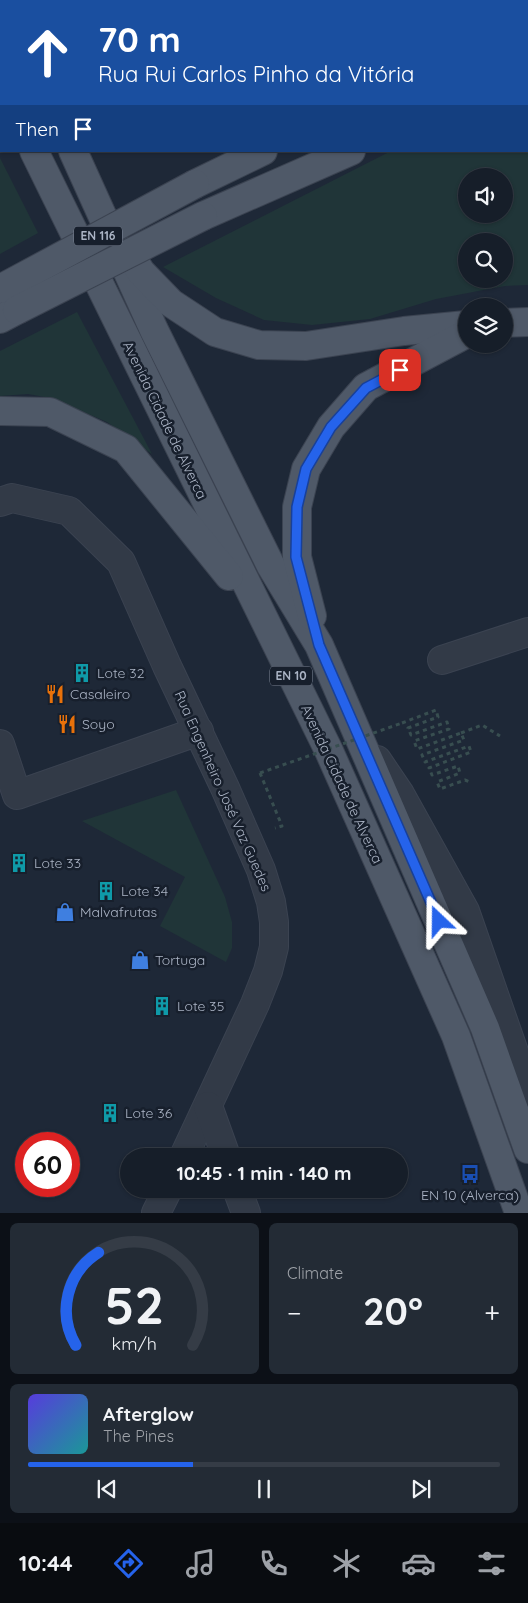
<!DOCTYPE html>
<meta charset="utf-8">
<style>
body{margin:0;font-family:Quicksand,sans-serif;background:#232b35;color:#f1f3f6;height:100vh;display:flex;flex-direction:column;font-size:19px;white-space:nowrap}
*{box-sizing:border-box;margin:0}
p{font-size:16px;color:#9ea2a8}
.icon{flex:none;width:28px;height:28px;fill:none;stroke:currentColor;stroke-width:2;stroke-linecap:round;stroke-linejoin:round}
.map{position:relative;height:1213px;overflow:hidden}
.panel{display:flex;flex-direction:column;gap:10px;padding:10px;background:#0c1017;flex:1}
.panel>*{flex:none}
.guide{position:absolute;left:0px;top:0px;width:529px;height:152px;box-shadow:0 1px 4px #0004,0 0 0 1px #353c46;background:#1a4fa0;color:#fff;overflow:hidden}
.controls{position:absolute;left:458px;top:168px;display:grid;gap:10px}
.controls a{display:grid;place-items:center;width:55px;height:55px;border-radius:50%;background:#161e29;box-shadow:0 1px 4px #0004,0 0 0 1px #353c46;font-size:25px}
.speed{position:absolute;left:15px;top:1132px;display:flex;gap:10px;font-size:25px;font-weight:700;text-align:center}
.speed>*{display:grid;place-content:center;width:65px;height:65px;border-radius:50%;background:#161e29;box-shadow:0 1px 4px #0004,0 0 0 1px #353c46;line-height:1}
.speed .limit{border:8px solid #d22;background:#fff;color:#111}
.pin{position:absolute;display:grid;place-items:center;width:42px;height:42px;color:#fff;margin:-21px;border-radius:10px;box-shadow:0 2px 8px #0006}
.me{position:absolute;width:55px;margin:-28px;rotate:337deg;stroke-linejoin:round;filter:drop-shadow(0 0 4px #0008)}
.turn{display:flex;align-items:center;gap:18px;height:105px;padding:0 15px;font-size:22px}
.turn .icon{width:65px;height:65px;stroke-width:2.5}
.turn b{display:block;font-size:35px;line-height:42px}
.then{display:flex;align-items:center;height:48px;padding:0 15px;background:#0003;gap:10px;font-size:19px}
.big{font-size:38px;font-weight:700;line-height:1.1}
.panel .widget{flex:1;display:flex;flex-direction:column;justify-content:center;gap:8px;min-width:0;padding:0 18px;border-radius:8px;background:#232b35}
.panel .dial{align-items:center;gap:0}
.dial svg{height:130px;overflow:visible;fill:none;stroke:#353c46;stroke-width:7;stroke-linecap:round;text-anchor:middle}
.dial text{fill:#f1f3f6;stroke:none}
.song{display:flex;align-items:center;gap:15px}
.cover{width:60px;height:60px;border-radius:8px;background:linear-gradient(135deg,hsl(250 70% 55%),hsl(180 70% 35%))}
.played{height:5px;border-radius:2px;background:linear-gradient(90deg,#2563eb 35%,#353c46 35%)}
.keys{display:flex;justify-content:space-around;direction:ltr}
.heat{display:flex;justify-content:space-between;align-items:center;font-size:28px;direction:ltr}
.panel .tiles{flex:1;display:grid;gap:10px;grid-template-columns:1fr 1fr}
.widget:last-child{grid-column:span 2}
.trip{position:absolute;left:120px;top:1148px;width:288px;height:50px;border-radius:25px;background:#161e29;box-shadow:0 1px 4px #0004,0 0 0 1px #353c46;font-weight:700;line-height:50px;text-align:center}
.tab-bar{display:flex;height:80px;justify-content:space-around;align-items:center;background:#090c10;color:#9ea2a8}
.tab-bar .icon{width:35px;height:35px}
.tab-bar .active{color:#2563eb}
.tab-bar b{font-size:22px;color:#f1f3f6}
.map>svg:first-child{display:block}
</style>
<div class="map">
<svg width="528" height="1213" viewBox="0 0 528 1213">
<rect width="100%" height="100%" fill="#1e2837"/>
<!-- green -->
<g fill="#203538" fill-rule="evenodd">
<path d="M528,108v177l-23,1 -69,13 -66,20 -58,6 -48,-5 -48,-22 -53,-31 228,-116h137zM466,176h38v38h-38zM466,241h38v38h-38z"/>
<path d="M0,158l38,75 -38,21z"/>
<path d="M77,312l75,142 -45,-32 -57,-24 -22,-4 -28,2v-45z"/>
<path d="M176,790l49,107 7,25v26l-6,14 -66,-36 25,-49 -103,-56z"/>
</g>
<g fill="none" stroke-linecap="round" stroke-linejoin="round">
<!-- minor casing -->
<g stroke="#3b4351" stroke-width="30">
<g id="minor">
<path d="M0,502l12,-4 57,13 52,51 46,104 58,122 36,82 10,32 3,20v25l-6,24 -13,33 -71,152"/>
<path d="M442,660l86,-28"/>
<path d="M0,744l17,51 182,-64"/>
<path d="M377,760l23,34 65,117 63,181"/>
<path d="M208,1106l18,50"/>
<path d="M237,1189l9,24"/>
<path d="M156,1213l12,-24"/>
</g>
</g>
<!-- major casing -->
<g stroke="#3b4351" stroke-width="30">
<g id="major">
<path d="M0,0l1,3"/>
<path d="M0,79l1,3"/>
<path d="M0,116l1,1"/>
<path d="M34,151l295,600 127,285 63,177"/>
<path d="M73,151l81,179 117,236 48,79 166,383 43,121"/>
<path d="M195,184l68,-33"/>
<path d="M203,216l148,-65"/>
<path d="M133,259l8,13 30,31 44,29 44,13 47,1 98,-15 62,-6"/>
<path d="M0,319l17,-9"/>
<path d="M504,323l24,-1"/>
<path d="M0,411l50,1 76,37 103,127"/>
<path d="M312,616l-15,-59v-50l9,-38 25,-42 35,-40 100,-53"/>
</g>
</g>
<!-- path -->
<g stroke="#384e50" stroke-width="3" stroke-dasharray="4 4" stroke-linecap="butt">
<path d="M402,723l34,-13 2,7 -30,11 3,7 36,-13 2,7 -35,12 3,8 44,-16 3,7 -42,15 3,7 44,-16 2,6 -42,16 3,7 26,-9 2,7 -23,9 3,7 25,-9 7,3"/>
<path d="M461,733l21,-8 18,11"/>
<path d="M260,773l22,53 -7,2"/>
</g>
<!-- minor -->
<use href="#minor" stroke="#323a47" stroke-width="28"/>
<!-- major -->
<use href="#major" stroke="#4f5968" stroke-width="28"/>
<!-- major-bridge casing -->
<g stroke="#3b4351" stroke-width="30" stroke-linecap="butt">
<g id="major-bridge">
<path d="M0,289l195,-105"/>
<path d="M17,310l186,-94"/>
</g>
</g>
<!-- path-bridge -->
<path stroke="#384e50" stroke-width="3" stroke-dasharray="4 4" stroke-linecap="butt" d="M260,773l142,-50"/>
<!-- major-bridge -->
<use href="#major-bridge" stroke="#4f5968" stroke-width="28"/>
</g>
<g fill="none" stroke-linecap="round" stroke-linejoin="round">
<!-- route casing -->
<g stroke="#184099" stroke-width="12">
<path id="route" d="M400,370l-34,18 -35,39 -25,42 -9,38 -1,50 23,88 120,276"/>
</g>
<!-- route -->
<use href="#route" stroke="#2563eb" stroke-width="9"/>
</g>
<!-- icons -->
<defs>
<g id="building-bare" transform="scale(1.5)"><path d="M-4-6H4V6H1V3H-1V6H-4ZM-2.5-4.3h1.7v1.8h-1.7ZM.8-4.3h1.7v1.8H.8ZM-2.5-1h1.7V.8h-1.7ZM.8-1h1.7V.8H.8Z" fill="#0f9aa8" stroke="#171f2c" stroke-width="2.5" paint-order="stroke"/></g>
<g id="restaurant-bare" transform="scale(1.5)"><path d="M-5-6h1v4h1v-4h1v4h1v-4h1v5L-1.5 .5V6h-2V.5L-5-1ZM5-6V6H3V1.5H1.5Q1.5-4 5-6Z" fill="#e8710a" stroke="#171f2c" stroke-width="2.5" paint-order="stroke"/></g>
<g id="shop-bare" transform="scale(1.5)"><path d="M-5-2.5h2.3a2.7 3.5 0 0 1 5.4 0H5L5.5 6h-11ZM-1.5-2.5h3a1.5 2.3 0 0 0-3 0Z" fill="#3f7fe0" stroke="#171f2c" stroke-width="2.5" paint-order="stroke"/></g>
<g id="bus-bare" transform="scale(1.5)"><path d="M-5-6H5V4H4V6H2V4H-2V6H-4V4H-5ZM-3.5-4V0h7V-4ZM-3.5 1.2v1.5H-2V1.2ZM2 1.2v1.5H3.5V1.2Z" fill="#1a4fb4" stroke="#171f2c" stroke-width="2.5" paint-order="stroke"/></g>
</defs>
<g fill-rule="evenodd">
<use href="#building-bare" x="82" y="673"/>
<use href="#restaurant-bare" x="55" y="694"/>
<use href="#restaurant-bare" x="67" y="724"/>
<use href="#building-bare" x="19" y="863"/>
<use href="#building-bare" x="106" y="891"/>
<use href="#shop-bare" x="65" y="912"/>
<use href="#shop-bare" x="140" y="960"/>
<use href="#building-bare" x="162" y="1006"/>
<use href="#building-bare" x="110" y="1113"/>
<use href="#bus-bare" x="470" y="1174"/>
</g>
<g text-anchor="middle" stroke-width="5" stroke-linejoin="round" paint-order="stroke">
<!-- shield labels -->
<g fill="#171f2c" stroke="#7f8797" stroke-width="1">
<rect x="74" y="226.5" width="48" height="19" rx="4"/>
<rect x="270" y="666.5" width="42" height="19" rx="4"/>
</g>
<g font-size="12" font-weight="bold" fill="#abb4c5">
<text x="98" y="240">EN 116</text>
<text x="291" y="680">EN 10</text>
</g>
<!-- street labels -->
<g font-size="14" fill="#abb4c5" stroke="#171f2c">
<text transform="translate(165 420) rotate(64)" y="5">Avenida Cidade de Alverca</text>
<text transform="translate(342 784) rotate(65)" y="5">Avenida Cidade de Alverca</text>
<text transform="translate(223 791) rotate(66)" y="5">Rua Engenheiro José Vaz Guedes</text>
</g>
<!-- poi labels -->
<g font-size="14" fill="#abb4c5" stroke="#171f2c" text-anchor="start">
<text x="97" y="678">Lote 32</text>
<text x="70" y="699">Casaleiro</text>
<text x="82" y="729">Soyo</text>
<text x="34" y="868">Lote 33</text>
<text x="121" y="896">Lote 34</text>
<text x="80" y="917">Malvafrutas</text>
<text x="155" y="965">Tortuga</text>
<text x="177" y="1011">Lote 35</text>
<text x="125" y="1118">Lote 36</text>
<text x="470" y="1200" text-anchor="middle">EN 10 (Alverca)</text>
</g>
</g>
</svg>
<div class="controls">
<a><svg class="icon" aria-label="sound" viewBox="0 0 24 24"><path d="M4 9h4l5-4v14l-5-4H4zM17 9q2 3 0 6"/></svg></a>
<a><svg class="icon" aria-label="search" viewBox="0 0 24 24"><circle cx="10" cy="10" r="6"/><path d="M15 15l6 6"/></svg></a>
<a><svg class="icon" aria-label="layers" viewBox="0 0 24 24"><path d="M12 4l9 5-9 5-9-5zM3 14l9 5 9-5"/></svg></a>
</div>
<div class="speed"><div class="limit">60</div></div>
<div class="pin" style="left:400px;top:370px;background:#d93025"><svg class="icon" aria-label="arrive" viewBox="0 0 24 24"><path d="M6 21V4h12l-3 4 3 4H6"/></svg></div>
<svg class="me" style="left:439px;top:921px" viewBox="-20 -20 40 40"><path d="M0-17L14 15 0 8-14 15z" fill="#2563eb" stroke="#fff" stroke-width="4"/></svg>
<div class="trip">10:45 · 1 min · 140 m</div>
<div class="guide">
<div class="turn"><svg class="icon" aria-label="ahead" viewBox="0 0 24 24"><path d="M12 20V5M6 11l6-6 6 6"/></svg><div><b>70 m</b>Rua Rui Carlos Pinho da Vitória</div></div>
<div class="then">Then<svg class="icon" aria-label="arrive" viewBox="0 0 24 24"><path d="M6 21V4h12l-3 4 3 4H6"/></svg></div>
</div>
</div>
<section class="panel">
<div class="tiles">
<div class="widget dial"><svg viewBox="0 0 100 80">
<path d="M14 69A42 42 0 1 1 86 69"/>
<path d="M14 69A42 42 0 0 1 28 12" stroke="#2563eb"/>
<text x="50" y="56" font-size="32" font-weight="700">52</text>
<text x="50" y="72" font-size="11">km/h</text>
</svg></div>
<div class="widget"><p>Climate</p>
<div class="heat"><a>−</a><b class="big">20°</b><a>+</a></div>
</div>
<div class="widget">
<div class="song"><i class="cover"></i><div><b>Afterglow</b><p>The Pines</p></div></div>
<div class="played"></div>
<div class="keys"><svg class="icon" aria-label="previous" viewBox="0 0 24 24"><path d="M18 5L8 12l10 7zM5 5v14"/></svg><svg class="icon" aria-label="pause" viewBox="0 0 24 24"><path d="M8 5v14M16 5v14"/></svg><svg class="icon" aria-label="next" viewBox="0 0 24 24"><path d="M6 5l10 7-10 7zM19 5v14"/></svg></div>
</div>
</div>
</section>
<nav class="tab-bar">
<b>10:44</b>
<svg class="icon active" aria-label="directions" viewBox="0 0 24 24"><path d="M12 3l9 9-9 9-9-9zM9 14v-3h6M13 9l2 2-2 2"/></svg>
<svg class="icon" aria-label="music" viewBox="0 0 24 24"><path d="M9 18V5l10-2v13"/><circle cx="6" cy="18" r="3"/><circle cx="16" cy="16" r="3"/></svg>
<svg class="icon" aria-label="phone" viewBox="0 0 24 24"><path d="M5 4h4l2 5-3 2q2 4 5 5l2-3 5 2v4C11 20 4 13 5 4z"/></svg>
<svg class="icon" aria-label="climate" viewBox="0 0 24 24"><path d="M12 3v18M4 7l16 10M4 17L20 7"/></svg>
<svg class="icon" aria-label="car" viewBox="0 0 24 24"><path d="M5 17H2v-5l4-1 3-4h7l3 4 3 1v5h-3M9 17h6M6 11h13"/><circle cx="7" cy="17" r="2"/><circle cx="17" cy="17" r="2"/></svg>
<svg class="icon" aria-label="filters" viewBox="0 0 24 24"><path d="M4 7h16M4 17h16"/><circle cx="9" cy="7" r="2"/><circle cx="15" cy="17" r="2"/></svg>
</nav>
